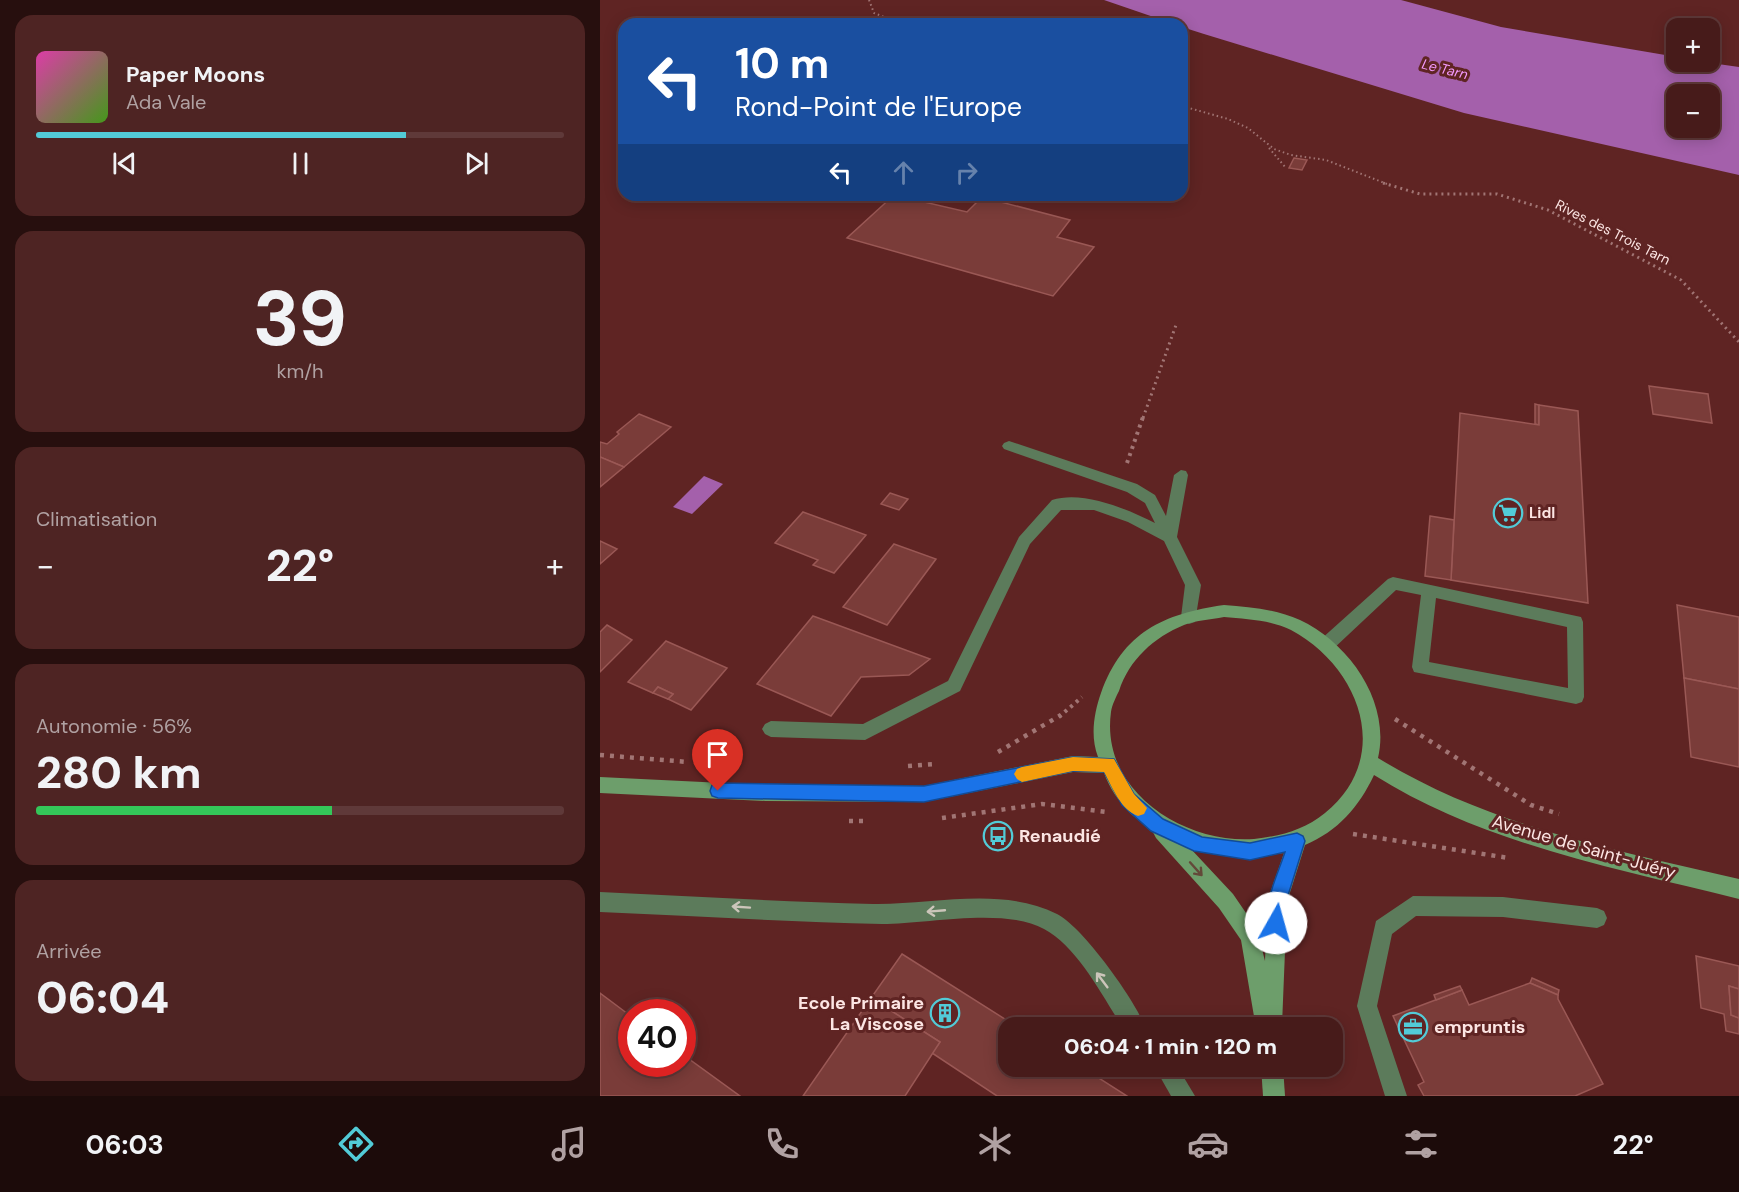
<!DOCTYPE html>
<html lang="fr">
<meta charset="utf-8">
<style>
body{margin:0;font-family:"DM Sans",sans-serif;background:#4e2423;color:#f1f3f6;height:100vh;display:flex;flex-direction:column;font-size:22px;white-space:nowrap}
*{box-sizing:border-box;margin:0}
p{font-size:20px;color:#b0a1a2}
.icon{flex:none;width:33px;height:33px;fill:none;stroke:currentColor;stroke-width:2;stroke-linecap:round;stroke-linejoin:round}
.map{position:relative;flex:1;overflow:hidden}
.details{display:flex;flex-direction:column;gap:15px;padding:15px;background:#270f0e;width:600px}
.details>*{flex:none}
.hud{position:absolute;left:18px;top:18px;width:570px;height:183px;border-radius:18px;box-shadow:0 3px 15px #0003,0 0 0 2px #5f3939;background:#1a4fa0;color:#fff;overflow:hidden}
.buttons{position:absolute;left:1066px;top:18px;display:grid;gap:12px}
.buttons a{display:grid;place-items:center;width:54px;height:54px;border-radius:12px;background:#471b1a;box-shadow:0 3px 15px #0003,0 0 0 2px #5f3939;font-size:30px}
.speed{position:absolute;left:18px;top:999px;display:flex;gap:12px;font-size:30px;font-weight:700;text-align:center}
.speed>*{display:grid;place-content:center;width:78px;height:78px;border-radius:50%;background:#471b1a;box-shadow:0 3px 15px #0003,0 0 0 2px #5f3939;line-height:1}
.speed .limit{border:9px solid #d22;background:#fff;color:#111}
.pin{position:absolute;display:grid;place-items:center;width:51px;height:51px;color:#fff;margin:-62px -26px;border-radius:50% 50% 50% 0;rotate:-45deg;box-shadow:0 0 6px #0007}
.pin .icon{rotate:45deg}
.me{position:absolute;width:66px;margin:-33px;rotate:7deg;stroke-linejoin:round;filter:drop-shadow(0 0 4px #0008)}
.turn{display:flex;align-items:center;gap:21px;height:126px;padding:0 18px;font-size:27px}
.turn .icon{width:78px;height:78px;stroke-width:2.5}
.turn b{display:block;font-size:42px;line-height:51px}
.lanes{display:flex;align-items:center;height:57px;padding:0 18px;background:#0003;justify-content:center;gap:30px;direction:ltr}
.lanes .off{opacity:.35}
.big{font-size:45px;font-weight:800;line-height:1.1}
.details .card{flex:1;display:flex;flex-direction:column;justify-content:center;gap:9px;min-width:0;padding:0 21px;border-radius:18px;background:#4e2423}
.details .dial{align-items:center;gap:0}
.dial b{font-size:78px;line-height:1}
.song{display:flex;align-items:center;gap:18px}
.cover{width:72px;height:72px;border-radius:9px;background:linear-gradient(135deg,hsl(320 70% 55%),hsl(100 70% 35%))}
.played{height:6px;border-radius:3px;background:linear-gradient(90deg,#52cbd7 70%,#5f3939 70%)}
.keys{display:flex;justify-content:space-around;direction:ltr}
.heat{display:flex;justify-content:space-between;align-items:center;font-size:33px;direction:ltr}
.charge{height:9px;border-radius:4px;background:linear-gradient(90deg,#34c759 56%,#5f3939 0)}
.trip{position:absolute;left:398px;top:1017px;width:345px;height:60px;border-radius:18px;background:#471b1a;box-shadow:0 3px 15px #0003,0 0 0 2px #5f3939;font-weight:800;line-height:60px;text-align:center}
.tabs{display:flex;height:96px;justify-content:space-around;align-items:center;background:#1c0b0a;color:#b0a1a2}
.tabs .icon{width:42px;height:42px}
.tabs .current{color:#52cbd7}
.tabs b{font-size:27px;color:#f1f3f6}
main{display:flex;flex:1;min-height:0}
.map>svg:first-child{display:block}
</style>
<main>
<section class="details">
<div class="card">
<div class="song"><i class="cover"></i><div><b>Paper Moons</b><p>Ada Vale</p></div></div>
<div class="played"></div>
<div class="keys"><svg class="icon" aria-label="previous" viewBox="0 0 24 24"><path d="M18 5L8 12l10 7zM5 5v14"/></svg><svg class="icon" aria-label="pause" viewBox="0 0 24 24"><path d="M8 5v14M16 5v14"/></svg><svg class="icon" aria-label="next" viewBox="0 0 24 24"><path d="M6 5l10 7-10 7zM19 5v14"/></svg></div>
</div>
<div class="card dial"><b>39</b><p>km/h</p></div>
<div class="card"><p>Climatisation</p>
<div class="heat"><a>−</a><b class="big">22°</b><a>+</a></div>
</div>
<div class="card"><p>Autonomie · 56%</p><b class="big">280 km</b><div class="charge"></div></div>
<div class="card"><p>Arrivée</p><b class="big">06:04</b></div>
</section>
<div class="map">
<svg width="1139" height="1096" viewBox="0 0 1139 1096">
<rect width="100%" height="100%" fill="#5f2423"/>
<!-- water -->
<g fill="#a460ab" fill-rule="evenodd">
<path d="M504,0h297l100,27 176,30v5h27l35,5v108l-275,-62 -260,-79 -22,-7v-3h-8zM1077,94h33v34h-33z"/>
<path d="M104,476l19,8 -31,30 -19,-7z"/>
</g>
<!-- building -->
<g fill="#7a3c39" stroke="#9a5855" stroke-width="1.5">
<path d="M694,158l13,2 -5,10 -13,-2z"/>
<path d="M294,195l73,17 15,-15 88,23 -13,17 37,10 -41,49 -206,-58z"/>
<path d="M1049,386l59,8 4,29 -59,-9z"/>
<path d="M935,404l4,1v20l-4,-1z"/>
<path d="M939,405l39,6 10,192 -137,-23 9,-167 79,12z"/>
<path d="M39,414l32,13 -47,40 -24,-10v-15l7,2 12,-10 -2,-2z"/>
<path d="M0,457l24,10 -24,20z"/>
<path d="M290,493l18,6 -9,11 -18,-6z"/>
<path d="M203,512l63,23 -32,38 -21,-8 5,-5 -43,-17z"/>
<path d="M830,516l24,4 -3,60 -26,-4z"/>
<path d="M0,541l17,8 -17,15z"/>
<path d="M294,544l42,15 -49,66 -44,-18z"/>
<path d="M1077,605l62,12v72l-55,-11z"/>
<path d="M213,616l117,43 -21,16 -48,2 -30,39 -74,-32z"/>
<path d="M7,625l25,15 -32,32v-40z"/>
<path d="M66,641l61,27 -36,42 -23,-11 5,-5 -15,-7 -5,6 -25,-11z"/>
<path d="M1084,678l55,11v78l-48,-10z"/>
<path d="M58,687l15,7 -5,5 -15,-6z"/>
<path d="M302,954l117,74h-11v38h72l47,30h-130l-65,-43 8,-11 -69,-44z"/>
<path d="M1096,956l43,10v23l-10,-3 2,29 8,3v16l-13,-3 -2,-17 -23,-6z"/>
<path d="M932,978l27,12 -1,5 -28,-12z"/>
<path d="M930,983l28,12v4l45,85 -28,12h-151l-6,-11 6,-3 -31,-66 69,-26 7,15z"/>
<path d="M860,986l2,4 -26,10 -2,-5z"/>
<path d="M1129,986l10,3v29l-8,-3z"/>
<path d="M0,993l32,24v47h50v-10l58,42h-140z"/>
<path d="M271,998l69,44 -35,54h-102z"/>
</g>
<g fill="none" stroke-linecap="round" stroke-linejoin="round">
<!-- path-far3 -->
<g stroke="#a17574" stroke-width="2" stroke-dasharray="1.5 3" stroke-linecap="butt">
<path d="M269,0l5,13 28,11"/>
<path d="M582,106l46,13 20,9 26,21 17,6 35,5 61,24"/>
<path d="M669,148l17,20"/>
</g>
<!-- path-far2 -->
<g stroke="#a17574" stroke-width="3" stroke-dasharray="2 4" stroke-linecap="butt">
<path d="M783,183l37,11h77l51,16 133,70 58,62"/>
<path d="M543,418l33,-93"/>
</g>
<!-- path-far1 -->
<g stroke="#a17574" stroke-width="4" stroke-dasharray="3 4.5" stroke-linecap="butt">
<path d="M527,463l16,-46"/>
<path d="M459,717l23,-20"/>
</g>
<!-- path -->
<g stroke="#a17574" stroke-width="4.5" stroke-dasharray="4 6" stroke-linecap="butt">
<path d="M795,719l136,86 28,9"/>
<path d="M398,752l63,-37"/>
<path d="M0,755l88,7"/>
<path d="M308,766l28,-2"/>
<path d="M342,818l100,-14 65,8"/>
<path d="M249,821h17"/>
<path d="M753,834l156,24"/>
</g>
<!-- lane -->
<g fill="#5c7b5b" fill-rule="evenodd">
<path d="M409,441l128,43 18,11 11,21 8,-41 7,-5 5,1 2,4 -11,62 24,48 -6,37 -6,2 -6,-2 -2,-5 4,-32 -21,-44 -36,-19 -34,-12h-33l-31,34 -70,147 -95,49 -94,-3 -6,-3 -3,-5 3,-5 6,-3 92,3 85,-43 71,-144 33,-37c31,-10 75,9 103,23l-10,-20 -18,-11 -123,-43 -2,-3 2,-3z"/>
<path d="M793,577l188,40 2,5 1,75 -2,5 -6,2 -162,-32 -2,-5 9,-72 -25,-5 -64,60 -6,2 -6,-2 -2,-5 2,-5 68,-61zM836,598l131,29 1,61 -139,-26z"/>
<path d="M0,892c91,4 182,10 273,12 60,1 127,-18 184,10 26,13 78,86 89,114h-23c-20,-31 -46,-82 -79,-99 -40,-22 -117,-5 -162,-5 -94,-2 -188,-8 -282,-12z"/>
<path d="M813,896l90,1 94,11 7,3 3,7 -3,7 -7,3 -94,-11 -87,-1 -24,18 -15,72 30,90h-22l-28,-90 19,-85z"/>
<path d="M554,1066h23l18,30h-24z"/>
</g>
<!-- secondary -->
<g fill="#6d9e6b" fill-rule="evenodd">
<path d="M624,605c26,2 52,4 76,15 49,23 91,82 78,138 111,68 236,92 361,121v20c-125,-31 -255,-55 -365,-124 -15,32 -36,56 -69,70l-18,57 -5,123 -1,3h-25l-15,-88 -22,-32 -63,-70c-5,-12 -16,-16 -26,-25 -11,-11 -21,-26 -26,-40l-31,-1 -149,30 -158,-1 -166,-8v-16l166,8 158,1 149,-30 25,1c-8,-21 -4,-44 3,-64 22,-61 62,-79 123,-88zM624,617c22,2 47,3 67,13 69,37 103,127 34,183 -21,17 -44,23 -71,26 -70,5 -154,-48 -143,-127 1,-7 5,-15 8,-21 10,-31 35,-54 65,-66 13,-5 26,-5 40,-8zM590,848l46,10 48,-5 -17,49 -2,59 -8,-32 -24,-35z"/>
<path d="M661,1066h22l2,30h-22z"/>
</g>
</g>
<!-- one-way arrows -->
<defs><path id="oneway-shaft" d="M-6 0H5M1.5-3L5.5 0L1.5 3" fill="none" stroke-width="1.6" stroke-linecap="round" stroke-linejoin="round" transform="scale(1.5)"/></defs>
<use stroke="#634939" href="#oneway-shaft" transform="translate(596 869) rotate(48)"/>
<g stroke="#ccc5ba">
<use href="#oneway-shaft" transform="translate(141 907) rotate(-176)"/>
<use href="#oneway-shaft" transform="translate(336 911) rotate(175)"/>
<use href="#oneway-shaft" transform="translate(502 980) rotate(-127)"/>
</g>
<!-- route -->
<path fill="#1a73e8" stroke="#114b97" stroke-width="1.5" d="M473,757l41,2 20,35 29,25 39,18 48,6 47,-10 6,3 2,5 -19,61 -3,27 -7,3 -6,-3c-9,-23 8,-55 15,-77l-35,8 -56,-9 -43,-20 -29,-26 -18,-33 -31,-1 -149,31 -206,-4 -6,-2 -2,-5 2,-6 6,-2 206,3z"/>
<!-- slow -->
<path fill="#f59e0b" d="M473,757l41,2 20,35 13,14 -3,6 -6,2c-18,-7 -25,-28 -34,-44l-31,-1 -51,11 -5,-3 -3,-5 3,-5 5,-2z"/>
<!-- icons -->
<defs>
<g id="supermarket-ring" transform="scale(1.5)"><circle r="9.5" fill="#5f2423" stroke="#52cbd7" stroke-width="1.5"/><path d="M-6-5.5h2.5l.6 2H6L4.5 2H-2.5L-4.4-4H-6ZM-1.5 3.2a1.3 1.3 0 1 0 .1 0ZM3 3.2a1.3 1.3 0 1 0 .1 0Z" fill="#52cbd7"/></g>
<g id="bus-ring" transform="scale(1.5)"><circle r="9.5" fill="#5f2423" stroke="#52cbd7" stroke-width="1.5"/><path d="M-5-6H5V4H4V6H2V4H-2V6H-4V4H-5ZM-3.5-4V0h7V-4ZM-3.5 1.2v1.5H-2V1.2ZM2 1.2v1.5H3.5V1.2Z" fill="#52cbd7"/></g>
<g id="building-ring" transform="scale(1.5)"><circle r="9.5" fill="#5f2423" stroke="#52cbd7" stroke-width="1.5"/><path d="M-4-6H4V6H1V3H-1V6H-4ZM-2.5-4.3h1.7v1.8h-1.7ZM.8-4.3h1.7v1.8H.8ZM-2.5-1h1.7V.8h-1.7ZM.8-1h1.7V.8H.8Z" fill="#52cbd7"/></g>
<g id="office-ring" transform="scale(1.5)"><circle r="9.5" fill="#5f2423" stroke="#52cbd7" stroke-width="1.5"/><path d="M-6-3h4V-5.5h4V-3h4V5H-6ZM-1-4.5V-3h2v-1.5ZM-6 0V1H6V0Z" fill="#52cbd7"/></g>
</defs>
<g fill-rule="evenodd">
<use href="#supermarket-ring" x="908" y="513"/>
<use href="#bus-ring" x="398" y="836"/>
<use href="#building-ring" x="345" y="1013"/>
<use href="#office-ring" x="813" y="1027"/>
</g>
<g text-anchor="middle" stroke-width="6" stroke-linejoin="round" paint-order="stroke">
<!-- far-water labels -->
<g font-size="14" font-style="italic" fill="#f399fc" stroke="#5f2423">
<text transform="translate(845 69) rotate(14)" y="5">Le Tarn</text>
</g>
<!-- far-street labels -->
<g font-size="14" fill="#fce5e3" stroke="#5f2423">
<text transform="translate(1013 232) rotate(27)" y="5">Rives des Trois Tarn</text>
</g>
<!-- poi labels -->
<g font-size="15" font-weight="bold" fill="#fce5e3" stroke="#5f2423" text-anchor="start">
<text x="929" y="518">Lidl</text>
</g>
<!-- near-poi labels -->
<g font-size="18" font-weight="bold" fill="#fce5e3" stroke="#5f2423" text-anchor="start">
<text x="419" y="842">Renaudié</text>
<text x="324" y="1009" text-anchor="end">Ecole Primaire<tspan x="324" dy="21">La Viscose</tspan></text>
<text x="834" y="1033">empruntis</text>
</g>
<!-- near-street labels -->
<g font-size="18" fill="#fce5e3" stroke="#5f2423">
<text transform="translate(984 847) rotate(16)" y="6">Avenue de Saint-Juéry</text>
</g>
</g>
</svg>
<div class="buttons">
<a>+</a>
<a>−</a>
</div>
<div class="speed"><div class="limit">40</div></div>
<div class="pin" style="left:118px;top:791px;background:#d93025"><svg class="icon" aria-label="arrive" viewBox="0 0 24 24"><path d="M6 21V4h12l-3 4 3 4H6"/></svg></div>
<svg class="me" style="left:676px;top:923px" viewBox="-20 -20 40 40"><circle r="19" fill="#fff"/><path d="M0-13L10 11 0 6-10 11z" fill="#1a73e8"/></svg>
<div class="trip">06:04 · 1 min · 120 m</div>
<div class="hud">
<div class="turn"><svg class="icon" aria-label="left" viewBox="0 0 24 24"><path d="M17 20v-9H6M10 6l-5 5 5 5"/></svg><div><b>10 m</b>Rond-Point de l'Europe</div></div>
<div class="lanes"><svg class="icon" aria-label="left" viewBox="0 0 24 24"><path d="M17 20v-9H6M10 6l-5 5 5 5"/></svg><svg class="icon off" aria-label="ahead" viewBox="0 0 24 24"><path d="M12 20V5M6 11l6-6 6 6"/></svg><svg class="icon off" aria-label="right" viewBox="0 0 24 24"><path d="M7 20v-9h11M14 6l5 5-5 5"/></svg></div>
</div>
</div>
</main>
<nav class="tabs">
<b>06:03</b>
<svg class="icon current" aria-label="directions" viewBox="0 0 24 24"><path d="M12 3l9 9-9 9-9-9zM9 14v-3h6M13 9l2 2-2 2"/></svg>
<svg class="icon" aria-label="music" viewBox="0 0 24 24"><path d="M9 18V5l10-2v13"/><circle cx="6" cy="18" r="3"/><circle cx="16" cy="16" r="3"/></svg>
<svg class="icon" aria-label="phone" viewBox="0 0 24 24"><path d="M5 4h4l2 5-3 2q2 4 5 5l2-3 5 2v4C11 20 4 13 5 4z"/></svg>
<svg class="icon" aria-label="climate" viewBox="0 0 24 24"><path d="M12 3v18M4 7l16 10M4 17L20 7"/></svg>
<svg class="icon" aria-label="car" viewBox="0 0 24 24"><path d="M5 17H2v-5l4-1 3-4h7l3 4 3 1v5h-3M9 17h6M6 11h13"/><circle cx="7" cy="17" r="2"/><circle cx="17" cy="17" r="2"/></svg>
<svg class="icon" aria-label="filters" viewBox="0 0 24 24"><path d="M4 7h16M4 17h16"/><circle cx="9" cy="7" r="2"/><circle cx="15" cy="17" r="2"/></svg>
<b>22°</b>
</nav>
